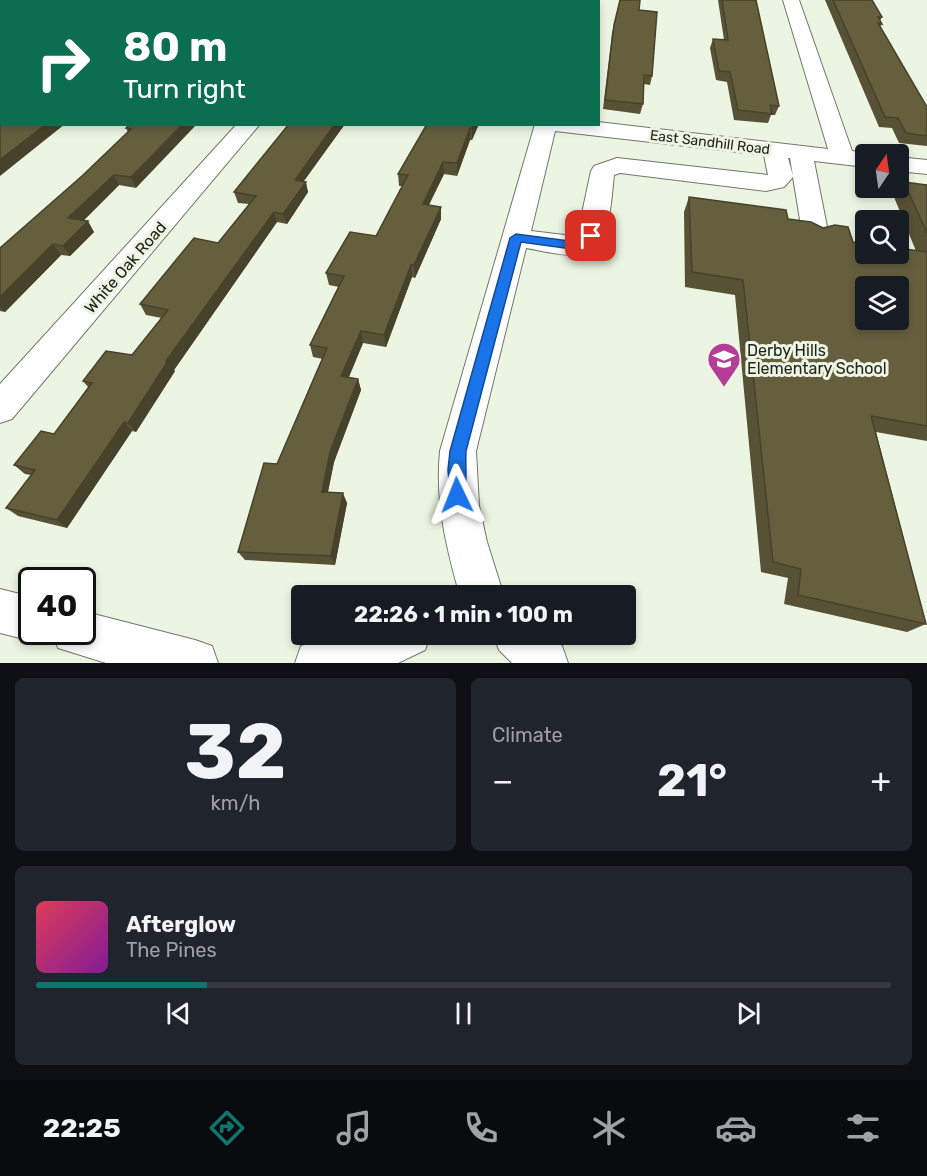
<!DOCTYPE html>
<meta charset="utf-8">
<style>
body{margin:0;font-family:Rubik,sans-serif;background:#20242c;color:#f1f3f6;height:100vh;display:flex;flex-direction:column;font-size:22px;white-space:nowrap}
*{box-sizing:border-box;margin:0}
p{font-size:20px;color:#9ea1a6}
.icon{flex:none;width:33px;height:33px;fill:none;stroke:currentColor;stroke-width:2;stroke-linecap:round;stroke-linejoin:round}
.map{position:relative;height:663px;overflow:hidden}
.sheet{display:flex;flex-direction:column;gap:15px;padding:15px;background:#0d0f14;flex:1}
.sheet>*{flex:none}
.hud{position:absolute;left:0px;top:0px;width:600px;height:126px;box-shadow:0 3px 9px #0003;background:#0b6e4f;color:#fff;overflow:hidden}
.needle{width:39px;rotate:13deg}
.buttons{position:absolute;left:855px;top:144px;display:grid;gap:12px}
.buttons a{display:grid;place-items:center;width:54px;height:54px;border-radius:6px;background:#171b24;box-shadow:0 3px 9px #0003;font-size:30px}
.speed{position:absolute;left:18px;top:567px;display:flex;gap:12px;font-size:30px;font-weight:700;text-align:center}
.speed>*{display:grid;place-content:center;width:78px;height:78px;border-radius:50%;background:#171b24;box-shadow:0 3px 9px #0003;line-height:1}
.speed .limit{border:3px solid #111;border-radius:9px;background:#fff;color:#111}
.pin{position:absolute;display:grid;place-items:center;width:51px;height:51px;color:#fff;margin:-26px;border-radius:12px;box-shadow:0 3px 9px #0006}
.me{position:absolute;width:66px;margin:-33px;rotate:358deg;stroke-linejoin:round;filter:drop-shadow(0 0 4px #0008)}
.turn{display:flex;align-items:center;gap:21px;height:126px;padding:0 24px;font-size:27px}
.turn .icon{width:78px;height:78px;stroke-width:2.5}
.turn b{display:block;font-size:42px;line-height:51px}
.big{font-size:45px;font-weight:700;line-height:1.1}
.sheet .widget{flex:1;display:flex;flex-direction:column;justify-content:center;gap:9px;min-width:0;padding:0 21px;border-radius:9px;background:#20242c}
.sheet .dial{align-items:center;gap:0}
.dial b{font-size:78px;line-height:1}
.song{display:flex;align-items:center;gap:18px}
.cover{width:72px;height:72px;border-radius:9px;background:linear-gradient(135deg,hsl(350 70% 55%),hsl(290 70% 35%))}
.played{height:6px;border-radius:3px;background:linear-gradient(90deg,#0f766e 20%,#363941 20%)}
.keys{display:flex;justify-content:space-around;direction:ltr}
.heat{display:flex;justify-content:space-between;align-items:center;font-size:33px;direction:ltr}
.sheet .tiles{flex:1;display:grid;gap:15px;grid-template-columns:1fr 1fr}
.widget:last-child{grid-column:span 2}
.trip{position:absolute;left:291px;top:585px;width:345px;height:60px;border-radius:6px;background:#171b24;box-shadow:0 3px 9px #0003;font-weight:700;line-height:60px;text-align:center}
.dock{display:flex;height:96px;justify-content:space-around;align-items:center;background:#090b0e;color:#9ea1a6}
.dock .icon{width:42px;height:42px}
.dock .current{color:#0f766e}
.dock b{font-size:27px;color:#f1f3f6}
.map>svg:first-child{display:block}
</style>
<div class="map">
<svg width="927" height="663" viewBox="0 0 927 663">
<rect width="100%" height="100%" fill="#ecf5e2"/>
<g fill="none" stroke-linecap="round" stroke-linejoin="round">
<!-- minor casing -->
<g stroke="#707868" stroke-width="2">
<g id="minor">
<path d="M124,0h31l1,2h-31z"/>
<rect x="571" y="0" width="16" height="2"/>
<path d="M783,0h16l53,151 20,3h-6v13l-52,-6 14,71 -3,6 -10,3 -10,-3 -3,-6 -9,-55 -9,10 -18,4 -146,-18 -6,2c-3,24 -3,79 -35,80 -17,1 -36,-4 -53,-7l-50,203 3,55 8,36 17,54h-44c-14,-49 -25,-95 -20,-145l95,-327h63v-2l230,27zM555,131l209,24 4,20 -151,-17 -23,8 -3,5 -13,61 -5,4 -42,-5zM788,158h2l3,18z"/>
<path d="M0,100h2l-2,13z"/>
<path d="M237,124h23l-248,295 -12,4v-39z"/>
<path d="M898,157l29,3v14l-29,-3z"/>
<path d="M0,589l32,8v35h17l-1,3 -16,6 -32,-8z"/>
<path d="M82,611l113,29 17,6 6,17h-112l-48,-15 -6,-16h30z"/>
<path d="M337,634h94l-6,16 -27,13h-103l6,-17z"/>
<path d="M493,634h56l13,12 6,17h-56l-13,-13z"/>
</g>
</g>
<!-- minor -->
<use href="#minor" fill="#fff" fill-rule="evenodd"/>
</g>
<!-- wall -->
<g fill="#575235">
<path d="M620,0l19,10 13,66 -2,9 -6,-1 -1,20 -3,10 -37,-5 9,-76z"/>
<path d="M718,0h38l23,106 -4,9h-4l-3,8 -34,-3 -7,-38 -11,-2 -6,-32 3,-9 11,1z"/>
<path d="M825,0h47l10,17 -2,4 2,3 -2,3 47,80v39l-28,-3 -7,-15 -13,-1z"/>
<path d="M130,124l6,64 -17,-3 -36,36 11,11 -24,24 -9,-1 -56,57 -5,-1v-63l82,-72 46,-44 -2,-4z"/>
<path d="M289,124h56l-41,57 4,11 -21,32 -10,-2 -103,148 1,1 -39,61 -4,-1 -65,97 -49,-12 -12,-8 25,-33 -6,-1 -11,-9 40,-31 34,-47 -5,-6 49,-26 30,-37 -16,-3 -6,-11 78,-61 31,-39 -11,-1 -4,-11z"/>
<path d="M427,124h52l-7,16h-2l-13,36 -13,-2 -15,31 12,14 -26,59 -3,-1 -26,70 -23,-4 -14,34 9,2 3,11 -27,72 -6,30 19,11 -12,62 -90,-5 -7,-8 85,-193 -10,-2 -3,-12 29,-58 -10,-2 -3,-12 50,-37 26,-50h-3l-1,-12z"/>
<path d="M904,182l23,3v256l-51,-9 50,192 -19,8 -123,-28 4,-26 -27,-6 -26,-277 -50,-8 -1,-75 5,-15 99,22 65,23 63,9 -22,-54z"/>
</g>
<!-- shaded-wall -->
<g fill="#47422b">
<path d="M102,0h18l-2,2h-18z"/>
<path d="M314,0h11l-2,2h-11z"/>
<path d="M2,59v13l-2,1v-13z"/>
<path d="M46,124h19l-65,52v-16z"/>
<path d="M183,124h14l-61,64 -5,-11z"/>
<path d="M335,124h10l-48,66 -2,-10z"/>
<path d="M474,124h5l-7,16v-12z"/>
<path d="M470,128v12l-13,36v-13z"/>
<path d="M443,162l1,12 -21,42v-12z"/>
<path d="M114,175l5,10 -44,44 -7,-11z"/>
<path d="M306,182l2,10 -21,32 -4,-10z"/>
<path d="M441,207v12l-26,59 -1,-13z"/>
<path d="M274,212l3,10 -103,148 1,1 -39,61 -8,-9 38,-62z"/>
<path d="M88,221l6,11 -24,24 -7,-10z"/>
<path d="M53,244l8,11 -56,57 -5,-5v-10z"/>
<path d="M411,265l1,12 -26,70 -2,-12z"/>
<path d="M361,331l2,12 -19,45 -3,-12z"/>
<path d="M358,379l3,11 -27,72 -8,39 -4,-9 8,-40z"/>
<path d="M124,422l8,9 -65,97 -10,-8z"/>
<path d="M343,493l4,10 -12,62 -4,-9z"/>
</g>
<!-- building -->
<g fill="#655f3e" stroke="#47422b" stroke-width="1.5" fill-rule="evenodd">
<path d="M5,0h97l-2,2h-95z"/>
<path d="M187,0h127l-2,2h-127z"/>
<path d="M390,0h43l-1,2h-44z"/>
<path d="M476,0h52l-1,2h-52z"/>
<path d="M620,0h20l-1,10 18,2 -5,64 -8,-1 -1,29 -38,-4 9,-75z"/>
<path d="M722,0h34l23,106 -9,-1 2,9 -34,-4 -8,-38 -11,-1 -6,-32 15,1z"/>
<path d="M833,0h39l10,17h-4l4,7 -4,-1 49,84v29l-21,-3 -8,-15 -13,-1z"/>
<path d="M2,123v1h44l-46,36v-36z"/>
<path d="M130,124h53l-52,53 -17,-2 -46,43 20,3 -25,25 -10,-2 -53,53v-49l82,-72 49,-47 -5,-1z"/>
<path d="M289,124h46l-40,56 11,2 -23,32 -9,-2 -108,149h2l-40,62 -4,-1 -67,98 -51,-12 29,-38 -21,-5 27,-34 13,3 38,-51 -9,-2 23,-30 26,4 36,-45 -28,-6 54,-66 24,5 38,-47 -22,-4z"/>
<path d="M427,124h47l-2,4h-2l-13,35 -14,-1 -20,42 18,3 -27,58h-3l-27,70 -23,-4 -20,45 17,3 -28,73 -8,40 21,1 -12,63 -93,-4 26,-89 13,1 50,-116 -17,-3 34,-69 -18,-3 24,-41 26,4 32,-61 -10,-1z"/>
<path d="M904,182l23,3v48z"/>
<path d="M689,197l97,13 2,9 23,3 12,6 12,-3 13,2 5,15 13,2v10h32v-6l29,4v174l-56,-10 55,208 -128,-29 3,-26 -28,-7 -30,-282 -51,-8zM866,286h32v34h-32z"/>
</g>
<!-- route -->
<path fill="#1a73e8" stroke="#114b97" stroke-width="1.5" d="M591,232l4,1v5l-16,12 -58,-8 -55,209c-1,14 2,38 -3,50l-6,2 -6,-2 -3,-31 2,-19 60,-213 6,-4 61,8z"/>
<!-- icons -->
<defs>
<g id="school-pin" transform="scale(1.725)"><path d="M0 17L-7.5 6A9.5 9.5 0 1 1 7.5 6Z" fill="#b43e96" stroke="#ecf5e2"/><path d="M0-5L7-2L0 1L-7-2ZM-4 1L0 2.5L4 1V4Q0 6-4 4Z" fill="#fff"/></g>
</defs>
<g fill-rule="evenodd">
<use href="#school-pin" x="724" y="359"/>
</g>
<g text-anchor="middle" stroke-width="6" stroke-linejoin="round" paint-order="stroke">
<!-- far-street labels -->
<g font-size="14" fill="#20231c" stroke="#ecf5e2">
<text transform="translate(710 142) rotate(7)" y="5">East Sandhill Road</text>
</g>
<!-- street labels -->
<g font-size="16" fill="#20231c" stroke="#ecf5e2">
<text transform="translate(125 267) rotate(-49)" y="6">White Oak Road</text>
</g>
<!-- poi labels -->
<g font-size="16" fill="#20231c" stroke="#ecf5e2" text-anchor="start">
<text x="747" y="356">Derby Hills<tspan x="747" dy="18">Elementary School</tspan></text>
</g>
</g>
</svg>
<div class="buttons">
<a><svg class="needle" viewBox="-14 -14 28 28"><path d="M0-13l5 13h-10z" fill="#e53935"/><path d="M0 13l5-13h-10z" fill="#9ea1a6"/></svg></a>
<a><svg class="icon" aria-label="search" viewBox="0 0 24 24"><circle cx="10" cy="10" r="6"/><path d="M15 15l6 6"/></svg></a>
<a><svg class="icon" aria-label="layers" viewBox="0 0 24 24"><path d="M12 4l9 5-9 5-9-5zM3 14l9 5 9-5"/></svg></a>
</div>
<div class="speed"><div class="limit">40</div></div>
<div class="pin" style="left:591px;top:236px;background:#d93025"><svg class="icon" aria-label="arrive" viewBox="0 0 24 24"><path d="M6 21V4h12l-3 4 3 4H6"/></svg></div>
<svg class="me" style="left:457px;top:495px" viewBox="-20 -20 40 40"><path d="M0-17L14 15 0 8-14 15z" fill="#1a73e8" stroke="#fff" stroke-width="4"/></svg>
<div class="trip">22:26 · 1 min · 100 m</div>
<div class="hud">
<div class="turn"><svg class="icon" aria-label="right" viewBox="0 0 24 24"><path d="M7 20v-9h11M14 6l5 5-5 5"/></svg><div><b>80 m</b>Turn right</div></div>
</div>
</div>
<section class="sheet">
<div class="tiles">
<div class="widget dial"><b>32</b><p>km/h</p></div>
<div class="widget"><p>Climate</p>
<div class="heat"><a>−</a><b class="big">21°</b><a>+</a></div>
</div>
<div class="widget">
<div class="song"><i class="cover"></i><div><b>Afterglow</b><p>The Pines</p></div></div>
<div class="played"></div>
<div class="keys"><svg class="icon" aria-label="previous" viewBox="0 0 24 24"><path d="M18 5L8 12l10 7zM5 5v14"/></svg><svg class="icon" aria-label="pause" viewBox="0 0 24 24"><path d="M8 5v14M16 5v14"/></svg><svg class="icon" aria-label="next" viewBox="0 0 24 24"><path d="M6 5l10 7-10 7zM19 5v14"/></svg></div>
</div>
</div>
</section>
<nav class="dock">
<b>22:25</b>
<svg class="icon current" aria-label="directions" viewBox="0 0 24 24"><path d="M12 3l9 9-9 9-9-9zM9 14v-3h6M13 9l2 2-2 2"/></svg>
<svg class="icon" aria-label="music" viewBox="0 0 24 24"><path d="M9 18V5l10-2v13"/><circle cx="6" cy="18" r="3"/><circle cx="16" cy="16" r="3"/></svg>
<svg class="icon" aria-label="phone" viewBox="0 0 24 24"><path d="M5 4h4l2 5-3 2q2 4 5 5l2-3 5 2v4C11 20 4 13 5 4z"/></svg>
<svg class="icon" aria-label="climate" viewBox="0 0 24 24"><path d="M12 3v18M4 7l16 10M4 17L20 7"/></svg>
<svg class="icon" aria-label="car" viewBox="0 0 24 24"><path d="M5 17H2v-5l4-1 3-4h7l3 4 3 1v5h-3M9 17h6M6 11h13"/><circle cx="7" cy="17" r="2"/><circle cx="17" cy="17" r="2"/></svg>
<svg class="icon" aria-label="filters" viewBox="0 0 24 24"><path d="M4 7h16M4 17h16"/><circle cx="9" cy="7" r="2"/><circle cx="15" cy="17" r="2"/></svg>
</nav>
